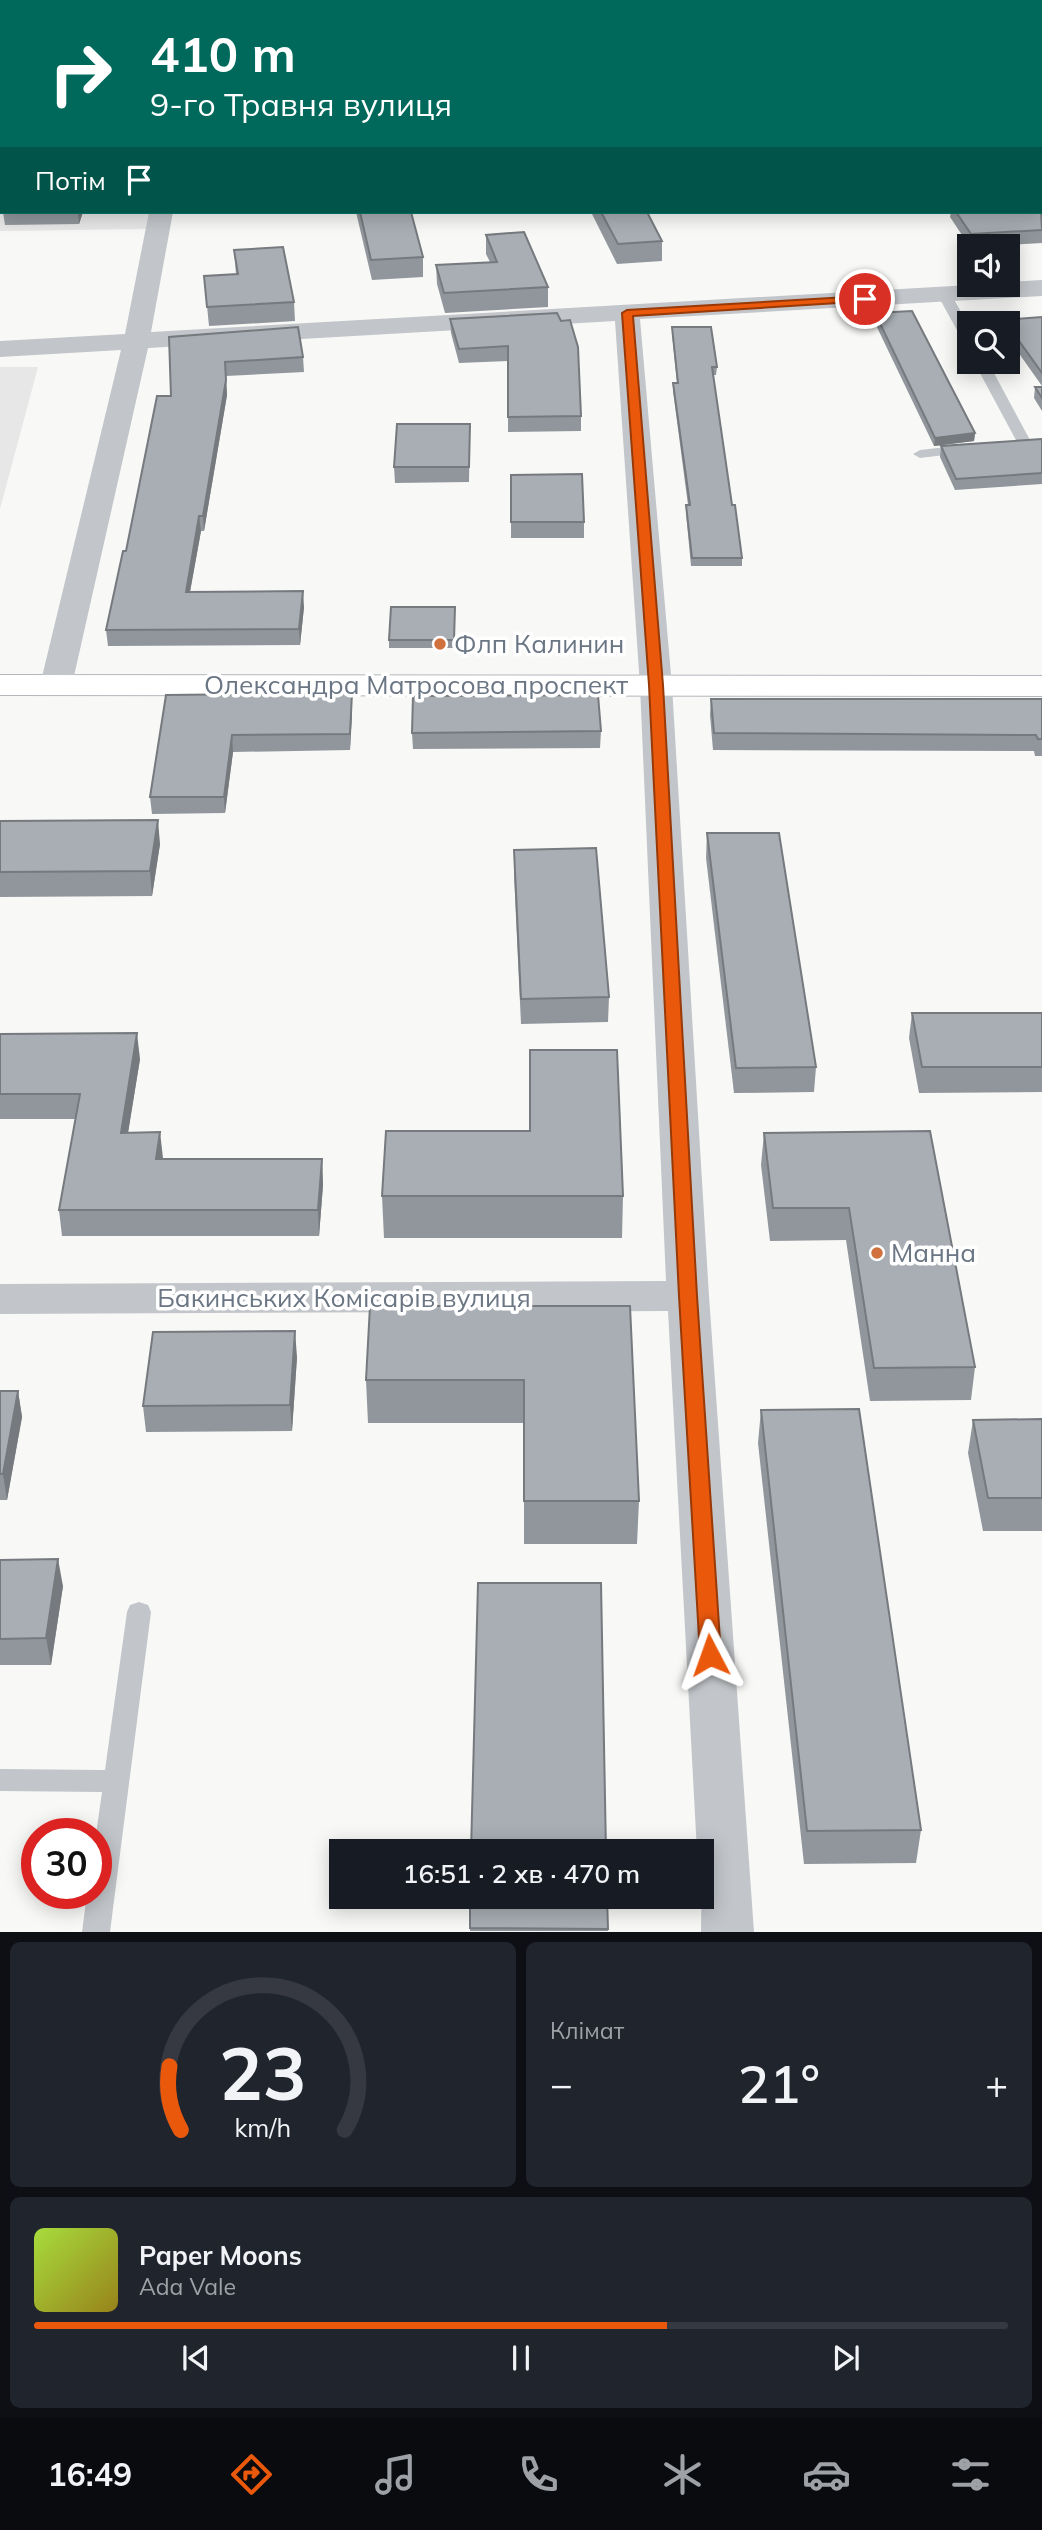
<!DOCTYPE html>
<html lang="uk">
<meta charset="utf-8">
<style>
body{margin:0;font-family:Mulish,sans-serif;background:#20242c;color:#f1f3f6;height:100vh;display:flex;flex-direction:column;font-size:26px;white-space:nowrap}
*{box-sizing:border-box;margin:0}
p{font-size:23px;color:#9ea1a6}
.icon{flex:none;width:38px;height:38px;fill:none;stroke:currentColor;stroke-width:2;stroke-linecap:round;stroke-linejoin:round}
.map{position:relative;height:1932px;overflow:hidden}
.side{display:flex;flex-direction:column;gap:10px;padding:10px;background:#0d0f14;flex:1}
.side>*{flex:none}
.guide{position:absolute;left:0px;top:0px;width:1043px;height:214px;box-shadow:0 4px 18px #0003;background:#00695c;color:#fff;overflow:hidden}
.tools{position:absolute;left:957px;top:234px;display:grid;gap:14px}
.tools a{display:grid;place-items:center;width:63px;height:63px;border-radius:0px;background:#171b24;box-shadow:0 4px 18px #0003;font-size:35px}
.speed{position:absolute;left:21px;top:1818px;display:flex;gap:14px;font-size:35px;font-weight:700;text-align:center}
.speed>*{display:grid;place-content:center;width:91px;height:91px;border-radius:50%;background:#171b24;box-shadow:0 4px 18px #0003;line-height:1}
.speed .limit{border:10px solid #d22;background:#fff;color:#111}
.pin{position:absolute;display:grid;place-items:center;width:60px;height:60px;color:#fff;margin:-30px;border:4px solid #fff;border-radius:50%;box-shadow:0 2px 7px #0007}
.me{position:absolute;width:77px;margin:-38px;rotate:356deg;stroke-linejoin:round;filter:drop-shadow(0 0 5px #0008)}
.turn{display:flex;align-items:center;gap:24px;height:147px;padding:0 35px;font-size:32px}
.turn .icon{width:91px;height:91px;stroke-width:2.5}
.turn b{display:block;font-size:49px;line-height:60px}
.then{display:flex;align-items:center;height:66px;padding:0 35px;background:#0003;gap:14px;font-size:26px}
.big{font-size:52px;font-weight:600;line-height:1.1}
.side .tile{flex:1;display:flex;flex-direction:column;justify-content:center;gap:10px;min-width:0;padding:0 24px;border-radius:10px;background:#20242c}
.side .dial{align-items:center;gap:0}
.dial svg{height:182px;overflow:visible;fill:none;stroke:#363941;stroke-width:7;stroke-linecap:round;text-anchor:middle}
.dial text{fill:#f1f3f6;stroke:none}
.song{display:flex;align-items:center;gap:21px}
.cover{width:84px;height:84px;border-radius:10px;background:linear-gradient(135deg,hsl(80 70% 55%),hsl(50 70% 35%))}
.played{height:7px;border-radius:4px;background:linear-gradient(90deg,#ea580c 65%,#363941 65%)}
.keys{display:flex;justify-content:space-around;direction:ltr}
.heat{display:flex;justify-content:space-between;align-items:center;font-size:38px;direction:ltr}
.side .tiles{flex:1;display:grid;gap:10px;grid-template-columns:1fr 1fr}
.tile:last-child{grid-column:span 2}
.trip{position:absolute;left:329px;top:1839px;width:385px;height:70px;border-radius:0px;background:#171b24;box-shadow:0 4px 18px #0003;font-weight:600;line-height:70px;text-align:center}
.dock{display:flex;height:112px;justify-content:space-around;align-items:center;background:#090b0e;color:#9ea1a6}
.dock .icon{width:49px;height:49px}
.dock .on{color:#ea580c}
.dock b{font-size:32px;color:#f1f3f6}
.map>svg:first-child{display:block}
</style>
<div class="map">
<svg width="1042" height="1932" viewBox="0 0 1042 1932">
<rect width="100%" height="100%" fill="#f8f8f6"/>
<!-- built -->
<g fill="#e6e7e6">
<path d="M0,49l2,163h147l-3,17 -146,2z"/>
<path d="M0,367h38l-38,142z"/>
</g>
<!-- green -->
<path fill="#d8ddd6" d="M724,0h318v30l-1,-28z"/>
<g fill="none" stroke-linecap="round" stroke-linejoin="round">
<!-- secondary casing -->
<g stroke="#b3b7bc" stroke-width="2">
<path id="secondary" d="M0,675l1042,1v20l-1042,-1z"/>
</g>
<!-- service -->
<g fill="#c2c5c9" fill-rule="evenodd">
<path d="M720,0h10l1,2h-10z"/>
<rect x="1041" y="34" width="1" height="6"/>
<path d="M944,290l7,4 19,34v17l-7,-4 -26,-47z"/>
<path d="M974,362h14l43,80 -2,3h-10l-2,-3z"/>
<path d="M964,445l5,1 2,3 -2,3 -49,6 -7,-4 7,-4z"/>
<path d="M139,1602l9,3 3,7 -41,320h-28l5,-38h9v-60l6,-42 -102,-1v-22l105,1 22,-158 3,-7z"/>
</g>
<!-- minor -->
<g fill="#c2c5c9" fill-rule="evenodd">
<path d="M60,0h20l-21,2z"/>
<rect x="0" y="22" width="2" height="12"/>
<rect x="1041" y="151" width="1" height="14"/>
<path d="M149,212h24l-22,120 819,-47h38v-3l34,-2v16l-402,23 32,367 37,610 45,636h-53l1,-80h-5l-29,-541 -668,3v-30l666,-3 -26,-595 -25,-365 -467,27 -76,337 -5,7 -11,3 -11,-3 -5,-7 81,-335 -121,7v-16l125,-7z"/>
</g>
<!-- secondary -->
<use href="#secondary" fill="#fff" fill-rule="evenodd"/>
</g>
<!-- wall -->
<g fill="#90969b">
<path d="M2,90v47h-2v-43z"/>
<path d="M3,212h80l-4,12 -74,1z"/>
<path d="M356,212h55l12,45v20l-51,3z"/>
<path d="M591,212h56l15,29v20l-45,3z"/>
<path d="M951,212h91v31l-72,4 -20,-30z"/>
<path d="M486,235l62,52v20l-103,6 -8,-29 -1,-19 54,-3 -4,-8z"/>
<path d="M234,250l60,52 1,19 -86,5 -5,-50 32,-2z"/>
<path d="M557,313l24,103v15l-73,1v-71l-49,2 -8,-30 -1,-14z"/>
<path d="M875,313l100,120 -1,8 -40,5 -60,-125z"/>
<path d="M1042,317v69l-34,-48v-14h-4v-4z"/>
<path d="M672,327l45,40 -1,8h-3l19,130 10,53v8h-51l-5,-53v-8h2l-15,-114v-8h4l-5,-49z"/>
<path d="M169,337l134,20 1,15 -78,4 1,19 -23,136h-3l-11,61 114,15 -4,38 -192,1 -2,-16 20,-79 45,-155z"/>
<path d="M1035,387h7v24l-8,-13z"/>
<path d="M470,424l-1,58 -74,1 -1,-16z"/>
<path d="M1042,439v45l-87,6 -15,-33 1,-11z"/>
<path d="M511,475l73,47v16h-73z"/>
<path d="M455,607l-1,41h-65v-8z"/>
<path d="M166,695l186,15 -2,40 -117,2 -8,61 -73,1 -2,-17z"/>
<path d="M711,699h331v57h-7l-1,-5 -321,-1 -3,-35z"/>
<path d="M601,731l-1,17 -187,1 -1,-16z"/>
<path d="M0,821l160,23 -8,52 -152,1z"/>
<path d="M707,833l109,234 -2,25 -80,1 -28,-235z"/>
<path d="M514,850l95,147 -1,25 -87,2 -7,-150z"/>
<path d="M912,1013h130v79l-123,1 -10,-55z"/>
<path d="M0,1034l140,25 -12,73 35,27h159l1,26 -4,51h-257l-3,-26 17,-91h-76z"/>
<path d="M930,1131l45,236 -4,33 -101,1 -24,-161 -76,1 -9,-76 3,-32z"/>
<path d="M382,1196h241l-1,42h-238z"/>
<path d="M630,1306l9,195 -2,43h-113v-121h-156l-2,-43z"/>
<path d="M297,1357l-5,74 -146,1 -3,-26z"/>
<path d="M0,1391h18l4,26 -15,83h-7z"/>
<path d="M761,1410l160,420 -5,33 -112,1 -46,-421z"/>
<path d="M1042,1419v112h-59l-15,-78 5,-33z"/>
<path d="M0,1560l63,26 -12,79h-51z"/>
<path d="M470,1897h137l1,34h-138z"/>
</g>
<!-- shaded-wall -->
<g fill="#767a7e">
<path d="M78,212h5l-4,12z"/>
<path d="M225,362l2,33 -23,136 -1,-15z"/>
<path d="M975,433l-1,8 -40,5 1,-8z"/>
<path d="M199,516l2,15 -14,77 -1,-16z"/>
<path d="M303,591l1,16 -4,38 -1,-16z"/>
<path d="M352,693v17l-2,40v-16z"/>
<path d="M232,735l1,17 -8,61 -1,-16z"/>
<path d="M158,820l2,24 -8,52 -2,-25z"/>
<path d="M137,1033l3,26 -16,99 -3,-25z"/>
<path d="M160,1132l3,26 -4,27 -3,-26z"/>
<path d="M322,1159l1,26 -4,51 -1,-26z"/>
<path d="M295,1331l2,26 -5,74 -2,-26z"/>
<path d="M18,1391l4,26 -15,83 -4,-26z"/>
<path d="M58,1559l5,27 -12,79 -5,-27z"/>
</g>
<!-- building -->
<g fill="#a8aeb4" stroke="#767a7e" stroke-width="2">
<path d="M2,90v21h-2v-17z"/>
<path d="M1041,211l1,19 -71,4 -15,-22h85z"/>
<path d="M360,212h51l12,45 -52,3z"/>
<path d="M601,212h46l15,29 -44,3z"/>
<path d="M524,232l24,55 -104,6 -8,-28 61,-3 -11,-27z"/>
<path d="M283,247l11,55 -87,5 -3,-31 34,-2 -4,-24z"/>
<path d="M912,311l63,122 -40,5 -60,-125z"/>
<path d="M557,313l4,8 9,-1 8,27 3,69 -73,1v-71l-49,3 -9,-30z"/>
<path d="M1042,317v56l-38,-53z"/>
<path d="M298,327l5,30 -78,5 1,18 -23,136h-4l-13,76 117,-1 -4,38 -193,1 17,-79h3l31,-155h14l-2,-59z"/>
<path d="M672,327h39l6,40h-5l20,138h3l7,53h-50l-6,-53h4l-17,-122h5z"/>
<path d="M1035,387h7v11z"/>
<path d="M397,424h73l-1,43h-75z"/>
<path d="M1042,439v34l-86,6 -15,-33z"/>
<path d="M582,474l2,48h-73v-47z"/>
<path d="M391,607h64l-1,33h-65z"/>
<path d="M352,693l-2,41 -118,1 -8,62h-74l16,-102z"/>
<path d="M598,695l3,36 -189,2 1,-37z"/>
<path d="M711,699h331v40h-4l-2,-4 -322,-2z"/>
<path d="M158,820l-8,51 -150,1v-51z"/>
<path d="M707,833h72l37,234 -80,1z"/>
<path d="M596,848l13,149 -88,2 -7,-149z"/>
<path d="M912,1013h130v54h-120z"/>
<path d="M137,1033l-16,100 39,-1 -4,27h166l-4,51h-259l21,-116h-80v-60z"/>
<path d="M530,1050h87l6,146h-241l4,-65h144z"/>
<path d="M930,1131l45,236 -101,1 -25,-160h-76l-9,-75z"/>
<path d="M370,1306h260l9,195h-115v-121h-158z"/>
<path d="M295,1331l-5,74 -147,1 10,-74z"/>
<path d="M0,1391h18l-15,83h-3z"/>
<path d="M859,1409l62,421 -114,1 -46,-421z"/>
<path d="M1042,1419v79h-54l-15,-78z"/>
<path d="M58,1559l-12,79 -46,1v-79z"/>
<path d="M478,1583h123l5,269h-135z"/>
<path d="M470,1897h137l1,32 -138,-1z"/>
</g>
<!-- route -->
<path fill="#ea580c" stroke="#983908" stroke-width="2" d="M865,296l4,1v4l-236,15 30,369 34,611 24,359 -3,6 -8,3 -7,-3 -3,-6 -21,-359 -30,-611 -27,-372 5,-3z"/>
<!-- markers -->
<g fill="#d1713d" stroke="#fff" stroke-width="2.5">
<circle cx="440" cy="644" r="7"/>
<circle cx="877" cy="1253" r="7"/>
</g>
<g text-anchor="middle" stroke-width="7" stroke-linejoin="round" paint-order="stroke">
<!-- poi labels -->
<g font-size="26" fill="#6b7684" stroke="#fff" text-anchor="start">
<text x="454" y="653">Флп Калинин</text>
<text x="891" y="1262">Манна</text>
</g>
<!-- street labels -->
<g font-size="26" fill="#6b7684" stroke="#fff">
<text x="416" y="694">Олександра Матросова проспект</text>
<text x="344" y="1307">Бакинських Комісарів вулиця</text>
</g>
</g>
</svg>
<div class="tools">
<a><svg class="icon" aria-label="sound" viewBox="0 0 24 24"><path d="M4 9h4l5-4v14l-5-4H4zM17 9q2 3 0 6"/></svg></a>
<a><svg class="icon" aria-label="search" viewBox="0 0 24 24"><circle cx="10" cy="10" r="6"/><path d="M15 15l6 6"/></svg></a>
</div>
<div class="speed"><div class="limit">30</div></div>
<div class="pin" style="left:865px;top:299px;background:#d93025"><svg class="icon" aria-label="arrive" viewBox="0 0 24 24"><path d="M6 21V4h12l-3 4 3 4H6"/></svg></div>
<svg class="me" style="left:710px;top:1655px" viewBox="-20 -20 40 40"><path d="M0-17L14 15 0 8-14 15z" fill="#ea580c" stroke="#fff" stroke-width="4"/></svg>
<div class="trip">16:51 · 2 хв · 470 m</div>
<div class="guide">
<div class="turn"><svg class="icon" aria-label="right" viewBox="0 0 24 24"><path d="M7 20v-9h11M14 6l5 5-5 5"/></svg><div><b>410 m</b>9-го Травня вулиця</div></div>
<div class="then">Потім<svg class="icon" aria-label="arrive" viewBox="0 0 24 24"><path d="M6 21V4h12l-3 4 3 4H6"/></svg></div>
</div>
</div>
<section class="side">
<div class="tiles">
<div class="tile dial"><svg viewBox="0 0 100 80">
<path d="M14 69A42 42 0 1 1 86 69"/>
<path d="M14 69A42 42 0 0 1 9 41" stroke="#ea580c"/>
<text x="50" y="56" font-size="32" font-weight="700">23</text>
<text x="50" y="72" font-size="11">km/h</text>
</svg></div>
<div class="tile"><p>Клімат</p>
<div class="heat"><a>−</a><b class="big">21°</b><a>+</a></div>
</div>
<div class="tile">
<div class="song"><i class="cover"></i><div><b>Paper Moons</b><p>Ada Vale</p></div></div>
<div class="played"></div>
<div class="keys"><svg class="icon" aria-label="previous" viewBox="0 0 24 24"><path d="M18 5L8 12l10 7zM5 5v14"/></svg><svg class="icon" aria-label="pause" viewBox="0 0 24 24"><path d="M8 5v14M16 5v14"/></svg><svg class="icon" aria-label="next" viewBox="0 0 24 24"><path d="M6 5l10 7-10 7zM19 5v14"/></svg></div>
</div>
</div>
</section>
<nav class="dock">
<b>16:49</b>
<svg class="icon on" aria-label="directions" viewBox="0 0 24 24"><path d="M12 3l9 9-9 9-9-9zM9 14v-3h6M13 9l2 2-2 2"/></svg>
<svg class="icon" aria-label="music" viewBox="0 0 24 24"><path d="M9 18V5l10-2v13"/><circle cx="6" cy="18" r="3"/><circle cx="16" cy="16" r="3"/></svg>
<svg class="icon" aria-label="phone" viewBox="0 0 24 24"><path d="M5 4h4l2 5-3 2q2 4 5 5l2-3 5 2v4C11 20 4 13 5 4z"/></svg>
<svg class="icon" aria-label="climate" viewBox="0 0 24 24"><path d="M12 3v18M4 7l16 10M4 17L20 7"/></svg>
<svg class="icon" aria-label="car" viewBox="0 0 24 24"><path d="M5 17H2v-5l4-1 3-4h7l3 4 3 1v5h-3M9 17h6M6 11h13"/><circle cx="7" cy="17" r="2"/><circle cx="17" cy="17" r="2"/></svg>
<svg class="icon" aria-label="filters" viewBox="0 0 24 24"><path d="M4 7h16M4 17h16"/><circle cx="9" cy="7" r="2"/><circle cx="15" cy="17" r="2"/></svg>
</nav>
